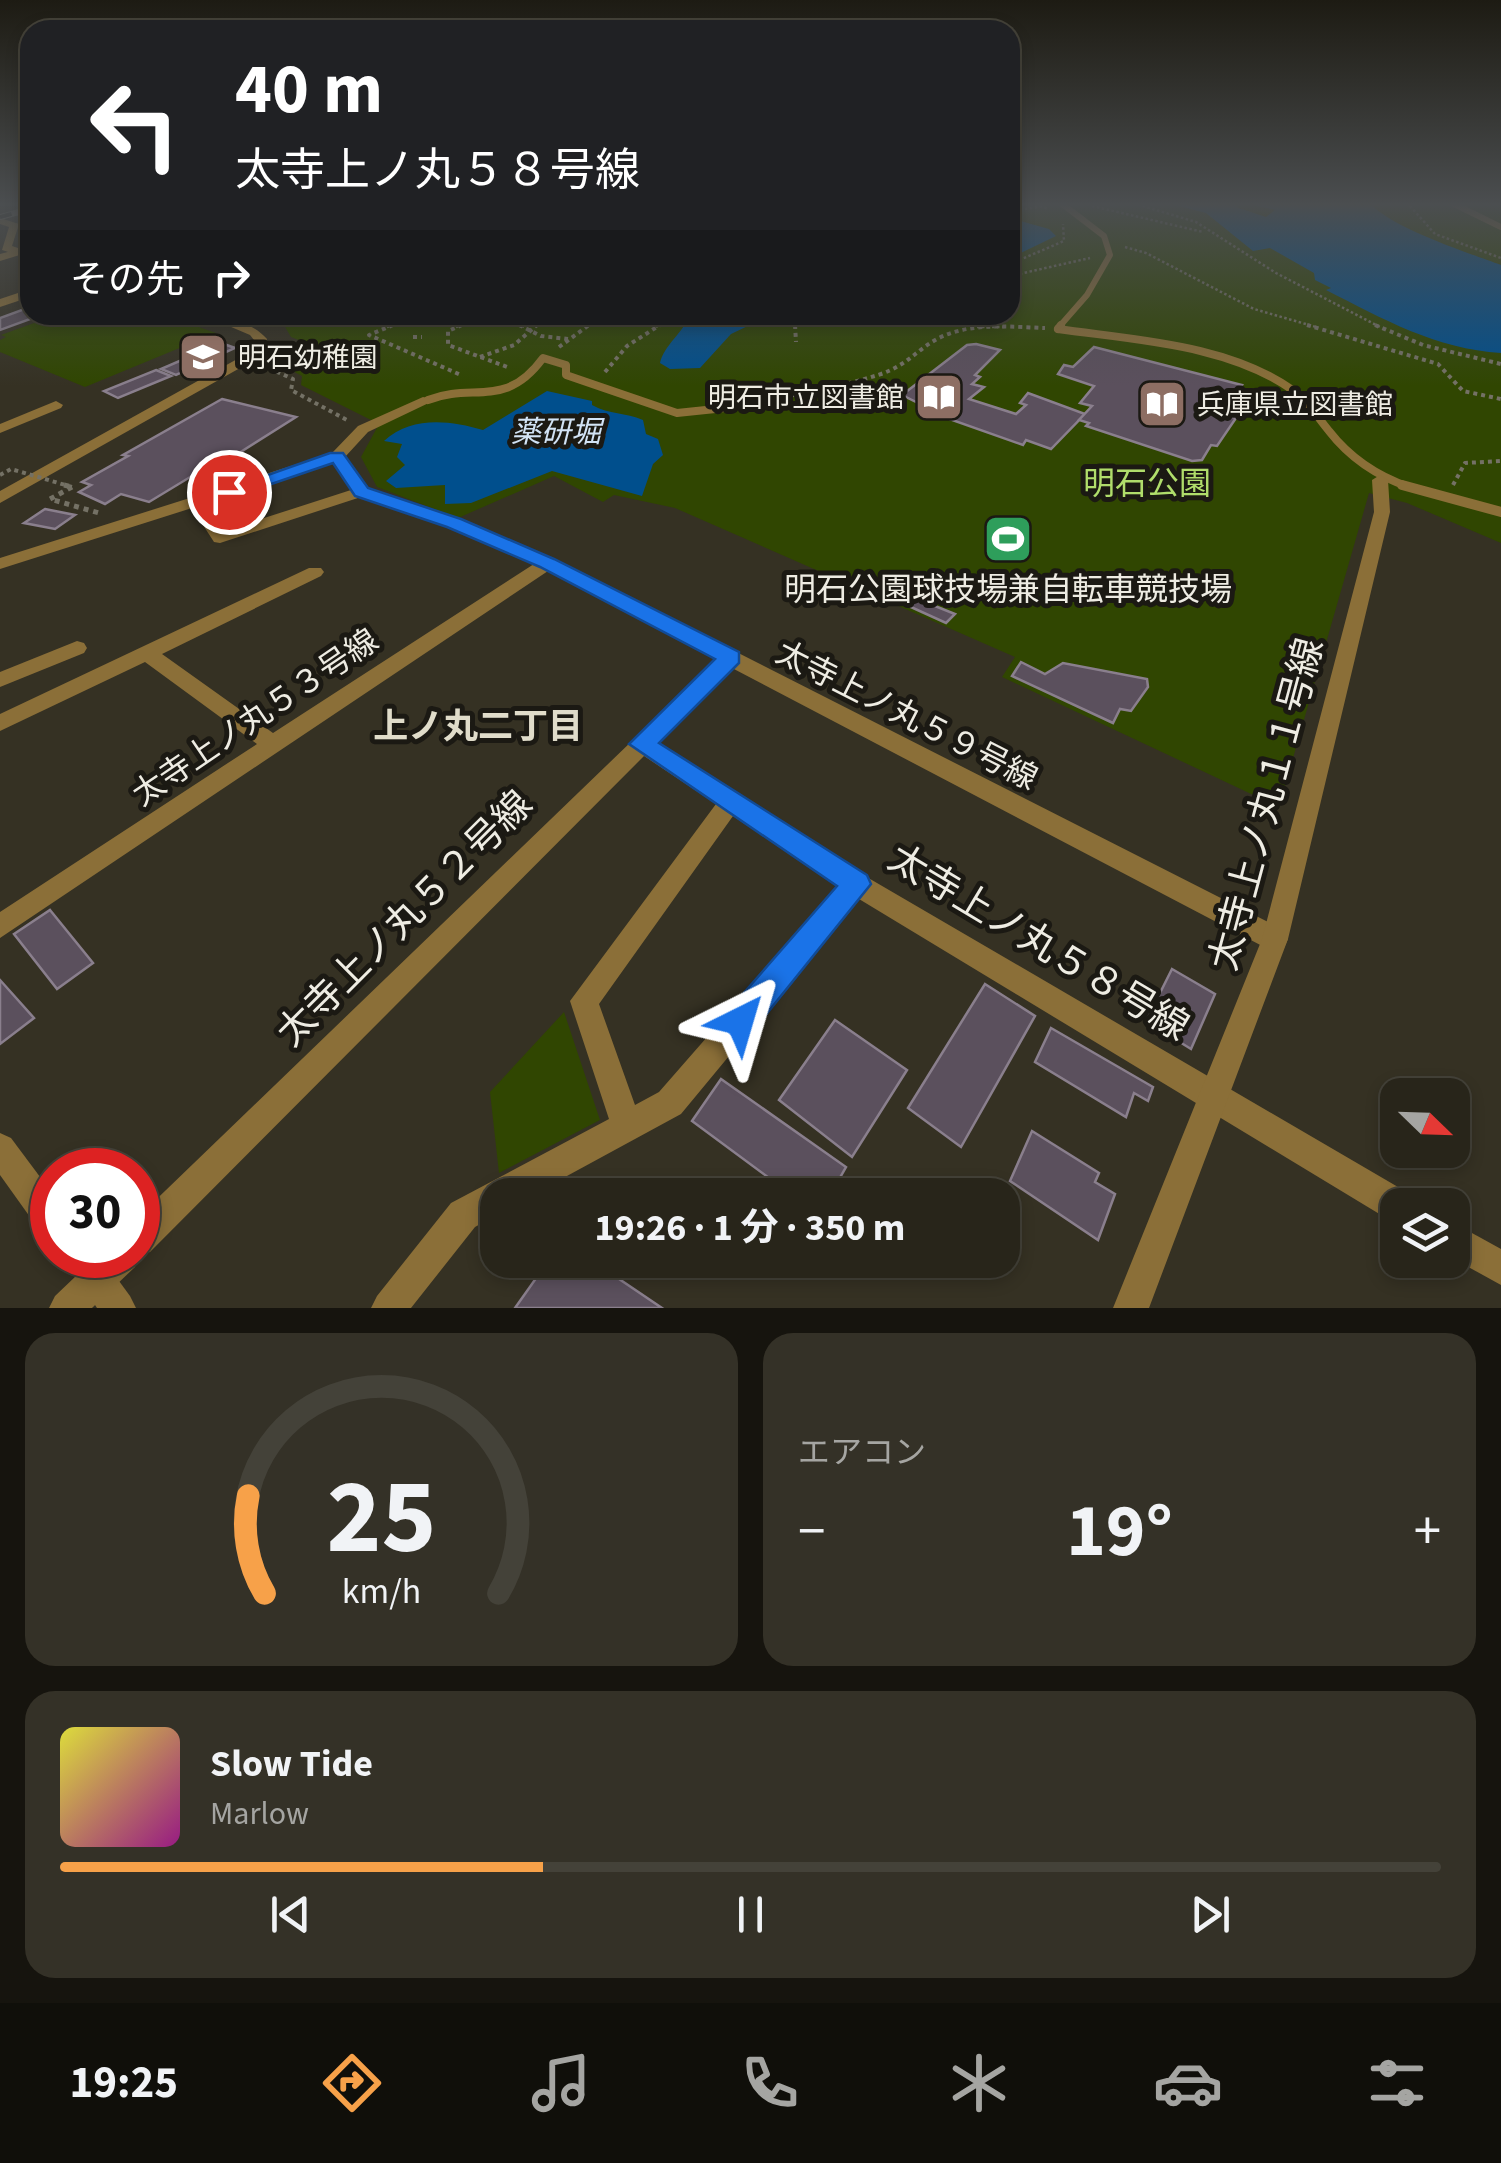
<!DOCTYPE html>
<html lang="ja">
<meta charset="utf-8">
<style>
body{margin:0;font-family:"Source Sans 3","Noto Sans JP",sans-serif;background:#343127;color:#f1f3f6;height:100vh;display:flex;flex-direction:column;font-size:38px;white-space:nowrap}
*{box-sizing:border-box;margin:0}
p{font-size:32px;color:#a5a5a2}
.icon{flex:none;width:55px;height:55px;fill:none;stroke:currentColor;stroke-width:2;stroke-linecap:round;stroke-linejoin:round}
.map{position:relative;height:1308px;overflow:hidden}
.sheet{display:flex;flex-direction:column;gap:25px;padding:25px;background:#16140e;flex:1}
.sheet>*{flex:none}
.banner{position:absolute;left:20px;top:20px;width:1000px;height:305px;border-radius:30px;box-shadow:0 5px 15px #0003,0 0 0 2px #444239;background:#202124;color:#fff;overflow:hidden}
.needle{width:65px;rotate:113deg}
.controls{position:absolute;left:1380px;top:1078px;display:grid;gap:20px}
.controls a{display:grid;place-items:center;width:90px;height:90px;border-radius:20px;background:#28251a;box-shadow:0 5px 15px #0003,0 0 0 2px #444239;font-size:50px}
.speed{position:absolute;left:30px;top:1148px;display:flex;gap:20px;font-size:50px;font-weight:700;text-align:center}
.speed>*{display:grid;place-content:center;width:130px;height:130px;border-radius:50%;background:#28251a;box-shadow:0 5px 15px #0003,0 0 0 2px #444239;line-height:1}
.speed .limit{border:15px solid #d22;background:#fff;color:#111}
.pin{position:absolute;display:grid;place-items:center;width:85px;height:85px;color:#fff;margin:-42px;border:5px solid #fff;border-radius:50%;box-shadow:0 2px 10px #0007}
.me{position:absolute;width:110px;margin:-55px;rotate:40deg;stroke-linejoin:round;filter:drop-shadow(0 0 8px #0008)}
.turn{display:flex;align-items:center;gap:35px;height:210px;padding:0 50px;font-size:45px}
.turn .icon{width:130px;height:130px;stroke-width:2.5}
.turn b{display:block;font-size:70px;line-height:85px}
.then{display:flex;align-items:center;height:95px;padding:0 50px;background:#0003;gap:20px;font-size:38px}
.big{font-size:75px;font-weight:700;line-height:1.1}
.sheet .widget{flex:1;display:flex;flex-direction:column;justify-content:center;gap:15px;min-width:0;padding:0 35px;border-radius:30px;background:#343127}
.sheet .dial{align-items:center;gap:0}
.dial svg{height:260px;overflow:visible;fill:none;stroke:#444239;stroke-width:7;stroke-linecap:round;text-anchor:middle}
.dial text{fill:#f1f3f6;stroke:none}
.song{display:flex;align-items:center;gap:30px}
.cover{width:120px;height:120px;border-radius:15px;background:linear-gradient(135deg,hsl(60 70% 55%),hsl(310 70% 35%))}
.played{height:10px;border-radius:5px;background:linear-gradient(90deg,#f7a149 35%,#444239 35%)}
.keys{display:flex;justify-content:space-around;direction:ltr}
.heat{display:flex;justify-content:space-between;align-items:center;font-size:55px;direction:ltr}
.sheet .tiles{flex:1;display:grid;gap:25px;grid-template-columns:1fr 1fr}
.widget:last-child{grid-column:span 2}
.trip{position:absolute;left:480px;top:1178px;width:540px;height:100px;border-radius:30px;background:#28251a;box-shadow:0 5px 15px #0003,0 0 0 2px #444239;font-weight:700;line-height:100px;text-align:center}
.menu{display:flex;height:160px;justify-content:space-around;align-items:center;background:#100f0a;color:#a5a5a2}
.menu .icon{width:70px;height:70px}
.menu .on{color:#f7a149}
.menu b{font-size:45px;color:#f1f3f6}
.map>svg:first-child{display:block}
</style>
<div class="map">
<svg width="1501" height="1308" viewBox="0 0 1501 1308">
<rect width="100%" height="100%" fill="#353123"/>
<!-- green -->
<g fill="#304601">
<path d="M1010,203h491v340l-94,-40 -38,-10 -90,314 -277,-130 13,-20 -340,-149 -61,-13 -11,7 -49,-26 -96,42 -81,-31 -16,-30 18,-33 -78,-39 1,-9 -15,-8 34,-19 -30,-12 -7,-12 -34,-10h760z"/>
<path d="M56,315h108l52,18 -131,54 -85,-35v-12l6,-3 -5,-2z"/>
<path d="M564,1012l36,108 -101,53 -9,-81z"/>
</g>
<!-- water -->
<g fill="#004f8d">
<path d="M1167,203h75l-6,4 30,10 9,-7 -30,-7h125c21,25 99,50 131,62v88c-65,-4 -118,-34 -175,-63l5,-2 -16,-8 -1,-7 -44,-25 -17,3 -47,-38z"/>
<path d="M1010,218l39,11 7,7 -46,22z"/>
<path d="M690,315h81l-40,19 -31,34 -30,1 -10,-6c4,-18 23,-30 30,-48z"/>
<path d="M547,391l45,10v4c18,10 33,7 51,15l3,14 12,5 5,16 -10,9 -11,32 -90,-25 -81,32 -26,1v-19l-49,3 -10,-7 19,-16 -8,-8 5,-13 -18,-3c27,-25 65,-21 99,-11z"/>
</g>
<!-- building -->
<g fill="#5b505d" stroke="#8a7f8d" stroke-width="2.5">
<path d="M30,307v8h11l-41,15v-12z"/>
<path d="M221,343l14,5 -59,27 -15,-6z"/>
<path d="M976,344l24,6 -25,25 5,2 -8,7 12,3 -15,12 47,15 10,-9 -6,-2 8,-10 57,21 -34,35 -25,-9 -3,5 -99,-35 4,-2 -26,-13 65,-50z"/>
<path d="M1094,347l148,38 -2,3 8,2 -19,26 7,2 -19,28 -6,-1 -9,15 -10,1 -106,-35 3,-3 -10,-3 13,-14 -12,-3 14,-17 -36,-12 6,-9 9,2z"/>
<path d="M156,370l15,6 -53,22 -14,-7z"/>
<path d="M222,399l74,18 -79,50 -7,-2 -61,37 -28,-8 -16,10 -26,-12 12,-7 -9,-3 46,-26 -5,-1z"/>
<path d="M45,509l30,6 -20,14 -31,-6z"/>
<path d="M875,582l80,32 -9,9 -77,-35z"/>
<path d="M1021,662l24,12 18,-11 84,16 1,8 -17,24 -11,-2 -7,14 -101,-47z"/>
<path d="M50,910l43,53 -36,26 -43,-55z"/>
<path d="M1172,969l43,25 -24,55 -45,-28z"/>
<path d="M0,980l34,38 -34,26z"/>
<path d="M985,984l50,32 -74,131 -53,-39z"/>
<path d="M835,1020l72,50 -55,87 -73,-57z"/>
<path d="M1051,1028l102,59 -5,14 -14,-8 -8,24 -91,-55z"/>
<path d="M721,1079l125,88 -16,28h-38l-100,-74z"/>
<path d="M1032,1131l67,42 -4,9 20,12 -17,46 -88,-59z"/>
<path d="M549,1260h42l71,48h-147z"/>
</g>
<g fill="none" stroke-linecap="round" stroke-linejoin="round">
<!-- path-far2 -->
<g stroke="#747165" stroke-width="2.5" stroke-dasharray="2.5 2.5" stroke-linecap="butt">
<path d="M1030,203l19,6"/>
<path d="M1133,203l63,19 80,51 104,54"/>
<path d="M1399,203l11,3"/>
<path d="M1092,206l111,26"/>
<path d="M1410,206l25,28 66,24"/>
<path d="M1010,211l28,-4"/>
<path d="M1125,247l21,6 108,56 62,18"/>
<path d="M1010,264l54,-23 -1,-17"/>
<path d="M1010,276l80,-18"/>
<path d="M500,315l24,12"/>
<path d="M581,315l17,6"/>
<path d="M795,315v12"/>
<path d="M387,327l30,-12"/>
<path d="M456,327l30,-12"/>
<path d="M535,327l14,-12"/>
<path d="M586,327l17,-12"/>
<path d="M656,327l19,-12"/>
<path d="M977,327h30"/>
</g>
<!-- path-far1 -->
<g stroke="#747165" stroke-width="4" stroke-dasharray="4 4" stroke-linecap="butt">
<path d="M393,325l-24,10 92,40"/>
<path d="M462,325l-14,6v14l62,23"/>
<path d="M519,325l22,11 27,3"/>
<path d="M795,325l1,17"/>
<path d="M1307,325l131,39 25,27 38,8"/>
<path d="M1375,325l48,20 78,19"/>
<path d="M413,337h9"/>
<path d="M559,347l30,-22"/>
<path d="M480,357l34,-12 23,-20"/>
<path d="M262,365l31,14 -2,11 56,30"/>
<path d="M605,372l22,-26 33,-21"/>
<path d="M738,406c47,-10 97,-17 143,-32 28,-10 35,-24 58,-36 32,-16 72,-11 106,-10"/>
<path d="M1453,485l12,-22 36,-2"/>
</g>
<!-- path -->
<path stroke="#747165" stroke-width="5" stroke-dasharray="5 5" stroke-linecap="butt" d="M72,487l-22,12 49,14"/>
<!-- service-far2 -->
<g stroke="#8b6f38" stroke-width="6">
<path d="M1452,203l49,24"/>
<path d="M1059,327l28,-32 23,-40 -6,-19 -43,-33"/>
</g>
<!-- service-far1 -->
<g stroke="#8b6f38" stroke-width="8">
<path d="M1058,329c76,11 171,15 236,62 14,10 24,27 35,40 21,27 48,45 80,56"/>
<path d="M1058,329l3,-4"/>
<path d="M428,400c45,-18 77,10 115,-42l23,7v10l111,38 48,-5"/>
</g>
<!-- service -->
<path stroke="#8b6f38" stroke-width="10" d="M1402,485l99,27"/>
<!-- minor -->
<g fill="#8b6f38" fill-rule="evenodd">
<path d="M19,249l4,1v4l-23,7v-7z"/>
<path d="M30,289v8l-30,10v-8z"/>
<path d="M423,397l12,3 -67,32 -23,25 22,32 93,30 93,40 731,371 4,9 -4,9 -9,3 -9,-3 -534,-280 -75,75 208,133 545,318 4,11h-16v17l-12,-4 -527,-319 -178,215 -149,81h-34v19l-23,13 -64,81h-40l6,-12 74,-93 158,-84 -39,-118 146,-197 -72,-48 -494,496 -11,4 -4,11 -43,41h-43l6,-12 43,-41h40v-38l579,-558 -169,-88 -548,367v-26l257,-168 -112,-82 -145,69v-17l309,-146h12l3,4 -3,4 -159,78 111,79 261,-169 -86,-37 -87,-30 -141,46 -6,-1 -22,-34 -192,61v-11l332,-105 26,-27zM333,462l18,28 -127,41 -19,-27zM733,816l106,70 -180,206 -24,13 -36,-101z"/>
<path d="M56,401l7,4 -2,3 -61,25v-9z"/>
<path d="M77,641l7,2 3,5 -3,5 -84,34v-15z"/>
<path d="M1452,1222l49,27v36l-49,-27z"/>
</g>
<!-- tertiary -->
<g fill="#8b6f38" fill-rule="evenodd">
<path d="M0,218l19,6 -7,22 18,6v7l-28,-9 7,-23 -9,-3z"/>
<path d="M203,315c22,0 49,7 64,24l-9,19 -258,145v-12l248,-138 6,-13 -4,-5z"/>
<path d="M1380,475l8,5 2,32 -102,427 -139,369h-36l149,-369 112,-427 -2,-32z"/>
<path d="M0,1133l11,5 41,55v42l-12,-4 -40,-56z"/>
<path d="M62,1255h38l30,41 6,12h-39z"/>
</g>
<!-- rail casing -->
<g stroke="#939084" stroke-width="6">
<path id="rail" d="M0,217l30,-8"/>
</g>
<!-- rail -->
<use href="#rail" stroke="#1b1913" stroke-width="4" stroke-dasharray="12" stroke-linecap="butt"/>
<!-- path-bridge-far1 -->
<path stroke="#747165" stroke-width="4" stroke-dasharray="4 4" stroke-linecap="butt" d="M0,475l11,-6 61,18"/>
<!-- path-bridge -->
<path stroke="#747165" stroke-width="5" stroke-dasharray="5 5" stroke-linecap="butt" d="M64,485l8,2"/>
</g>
<!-- sky -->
<linearGradient id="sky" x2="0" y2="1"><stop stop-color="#1d1b13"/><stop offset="0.53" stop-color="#4b4e50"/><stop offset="1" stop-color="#4b4e50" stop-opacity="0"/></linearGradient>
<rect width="1501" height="386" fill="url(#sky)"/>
<!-- route -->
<path fill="#1a73e8" stroke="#114b97" stroke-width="2.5" d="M330,453h13l25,35 93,31 93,40 185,93v11l-80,80 208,132 4,9 -119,148 -12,5 -11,-5 -5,-11 5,-11 108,-124 -208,-142 86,-85 -175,-92 -93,-40 -92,-31 -22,-33 -97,33 -16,-4z"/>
<!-- icons -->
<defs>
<g id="school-square" transform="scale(2.5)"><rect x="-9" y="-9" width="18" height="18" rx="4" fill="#8d6e63" stroke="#1b1913"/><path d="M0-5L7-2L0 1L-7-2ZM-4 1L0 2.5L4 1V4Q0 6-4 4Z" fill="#fff"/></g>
<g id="library-square" transform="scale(2.5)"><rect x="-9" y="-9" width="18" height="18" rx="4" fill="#8d6e63" stroke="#1b1913"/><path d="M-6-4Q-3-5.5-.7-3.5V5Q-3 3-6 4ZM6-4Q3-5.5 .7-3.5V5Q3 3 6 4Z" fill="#fff"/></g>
<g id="stadium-square" transform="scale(2.5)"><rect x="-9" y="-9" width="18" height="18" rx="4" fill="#2e9e5b" stroke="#1b1913"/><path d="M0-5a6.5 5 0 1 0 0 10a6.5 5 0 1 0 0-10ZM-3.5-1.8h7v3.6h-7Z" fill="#fff"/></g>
</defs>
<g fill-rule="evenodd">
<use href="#school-square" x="203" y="357"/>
<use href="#library-square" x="939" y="397"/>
<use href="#library-square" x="1162" y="404"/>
<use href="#stadium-square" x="1008" y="539"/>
</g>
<g text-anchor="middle" stroke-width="10" stroke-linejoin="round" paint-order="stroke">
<!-- far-poi labels -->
<g font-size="28" fill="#eeece3" stroke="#1b1913" text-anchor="start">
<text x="238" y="367">明石幼稚園</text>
<text x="904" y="407" text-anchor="end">明石市立図書館</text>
<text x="1197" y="414">兵庫県立図書館</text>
</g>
<!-- far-water labels -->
<g font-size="30" font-style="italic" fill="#d2e3f5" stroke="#1b1913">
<text x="556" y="442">薬研堀</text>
</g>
<!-- park labels -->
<g font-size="32" fill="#b0dd6b" stroke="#1b1913">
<text x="1147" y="494">明石公園</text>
</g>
<!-- poi labels -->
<g font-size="32" fill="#eeece3" stroke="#1b1913">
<text x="1008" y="600">明石公園球技場兼自転車競技場</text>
</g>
<!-- street labels -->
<g font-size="32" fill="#eeece3" stroke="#1b1913">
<text transform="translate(907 715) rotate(27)" y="11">太寺上ノ丸５９号線</text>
<text transform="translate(255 717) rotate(-34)" y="11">太寺上ノ丸５３号線</text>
</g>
<!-- neighbourhood labels -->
<g font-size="35" font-weight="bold" fill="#e0dcca" stroke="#1b1913">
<text x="478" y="738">上ノ丸二丁目</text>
</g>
<!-- near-street labels -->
<g font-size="38" fill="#eeece3" stroke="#1b1913">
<text transform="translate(1266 804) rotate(-75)" y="13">太寺上ノ丸１１号線</text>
<text transform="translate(404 918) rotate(-45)" y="13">太寺上ノ丸５２号線</text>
<text transform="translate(1039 942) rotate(31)" y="13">太寺上ノ丸５８号線</text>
</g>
</g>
</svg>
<div class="controls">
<a><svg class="needle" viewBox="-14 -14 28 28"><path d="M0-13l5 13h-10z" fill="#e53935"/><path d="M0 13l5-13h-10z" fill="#a5a5a2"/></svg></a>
<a><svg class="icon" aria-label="layers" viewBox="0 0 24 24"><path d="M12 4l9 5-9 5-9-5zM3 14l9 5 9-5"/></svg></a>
</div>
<div class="speed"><div class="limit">30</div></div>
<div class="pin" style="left:229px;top:492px;background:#d93025"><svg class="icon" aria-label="arrive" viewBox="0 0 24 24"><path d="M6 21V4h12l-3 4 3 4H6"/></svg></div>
<svg class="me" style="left:740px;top:1021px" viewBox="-20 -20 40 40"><path d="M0-17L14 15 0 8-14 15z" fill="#1a73e8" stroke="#fff" stroke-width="4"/></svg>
<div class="trip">19:26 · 1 分 · 350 m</div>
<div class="banner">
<div class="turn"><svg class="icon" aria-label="left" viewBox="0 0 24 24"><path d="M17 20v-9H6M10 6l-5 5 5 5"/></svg><div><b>40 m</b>太寺上ノ丸５８号線</div></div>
<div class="then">その先<svg class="icon" aria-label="right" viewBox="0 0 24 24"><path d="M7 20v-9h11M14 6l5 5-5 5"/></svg></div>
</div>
</div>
<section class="sheet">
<div class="tiles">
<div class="widget dial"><svg viewBox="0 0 100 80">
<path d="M14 69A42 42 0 1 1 86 69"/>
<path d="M14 69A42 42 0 0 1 9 39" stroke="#f7a149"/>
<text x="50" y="56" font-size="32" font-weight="700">25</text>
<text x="50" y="72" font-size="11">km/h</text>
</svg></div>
<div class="widget"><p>エアコン</p>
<div class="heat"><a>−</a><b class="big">19°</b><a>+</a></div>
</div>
<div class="widget">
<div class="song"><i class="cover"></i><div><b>Slow Tide</b><p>Marlow</p></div></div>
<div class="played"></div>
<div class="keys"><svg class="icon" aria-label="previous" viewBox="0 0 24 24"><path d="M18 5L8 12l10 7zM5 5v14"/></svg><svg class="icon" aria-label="pause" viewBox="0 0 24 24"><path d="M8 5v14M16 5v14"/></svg><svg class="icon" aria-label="next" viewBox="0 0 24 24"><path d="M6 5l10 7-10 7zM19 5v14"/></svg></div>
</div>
</div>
</section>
<nav class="menu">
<b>19:25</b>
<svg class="icon on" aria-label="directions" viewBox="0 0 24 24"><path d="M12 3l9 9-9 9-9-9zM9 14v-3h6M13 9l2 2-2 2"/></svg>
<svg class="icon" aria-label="music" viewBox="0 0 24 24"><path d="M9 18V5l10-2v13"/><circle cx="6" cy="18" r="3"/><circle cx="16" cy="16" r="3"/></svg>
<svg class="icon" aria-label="phone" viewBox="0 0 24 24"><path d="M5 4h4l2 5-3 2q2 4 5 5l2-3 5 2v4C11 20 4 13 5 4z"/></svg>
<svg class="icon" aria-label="climate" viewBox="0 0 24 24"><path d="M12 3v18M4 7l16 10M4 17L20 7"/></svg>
<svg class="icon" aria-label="car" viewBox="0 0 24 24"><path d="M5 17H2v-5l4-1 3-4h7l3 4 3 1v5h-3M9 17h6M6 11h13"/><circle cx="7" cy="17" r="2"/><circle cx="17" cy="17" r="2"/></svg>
<svg class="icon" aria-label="filters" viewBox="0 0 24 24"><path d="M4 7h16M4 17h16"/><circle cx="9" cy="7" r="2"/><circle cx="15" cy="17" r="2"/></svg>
</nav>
